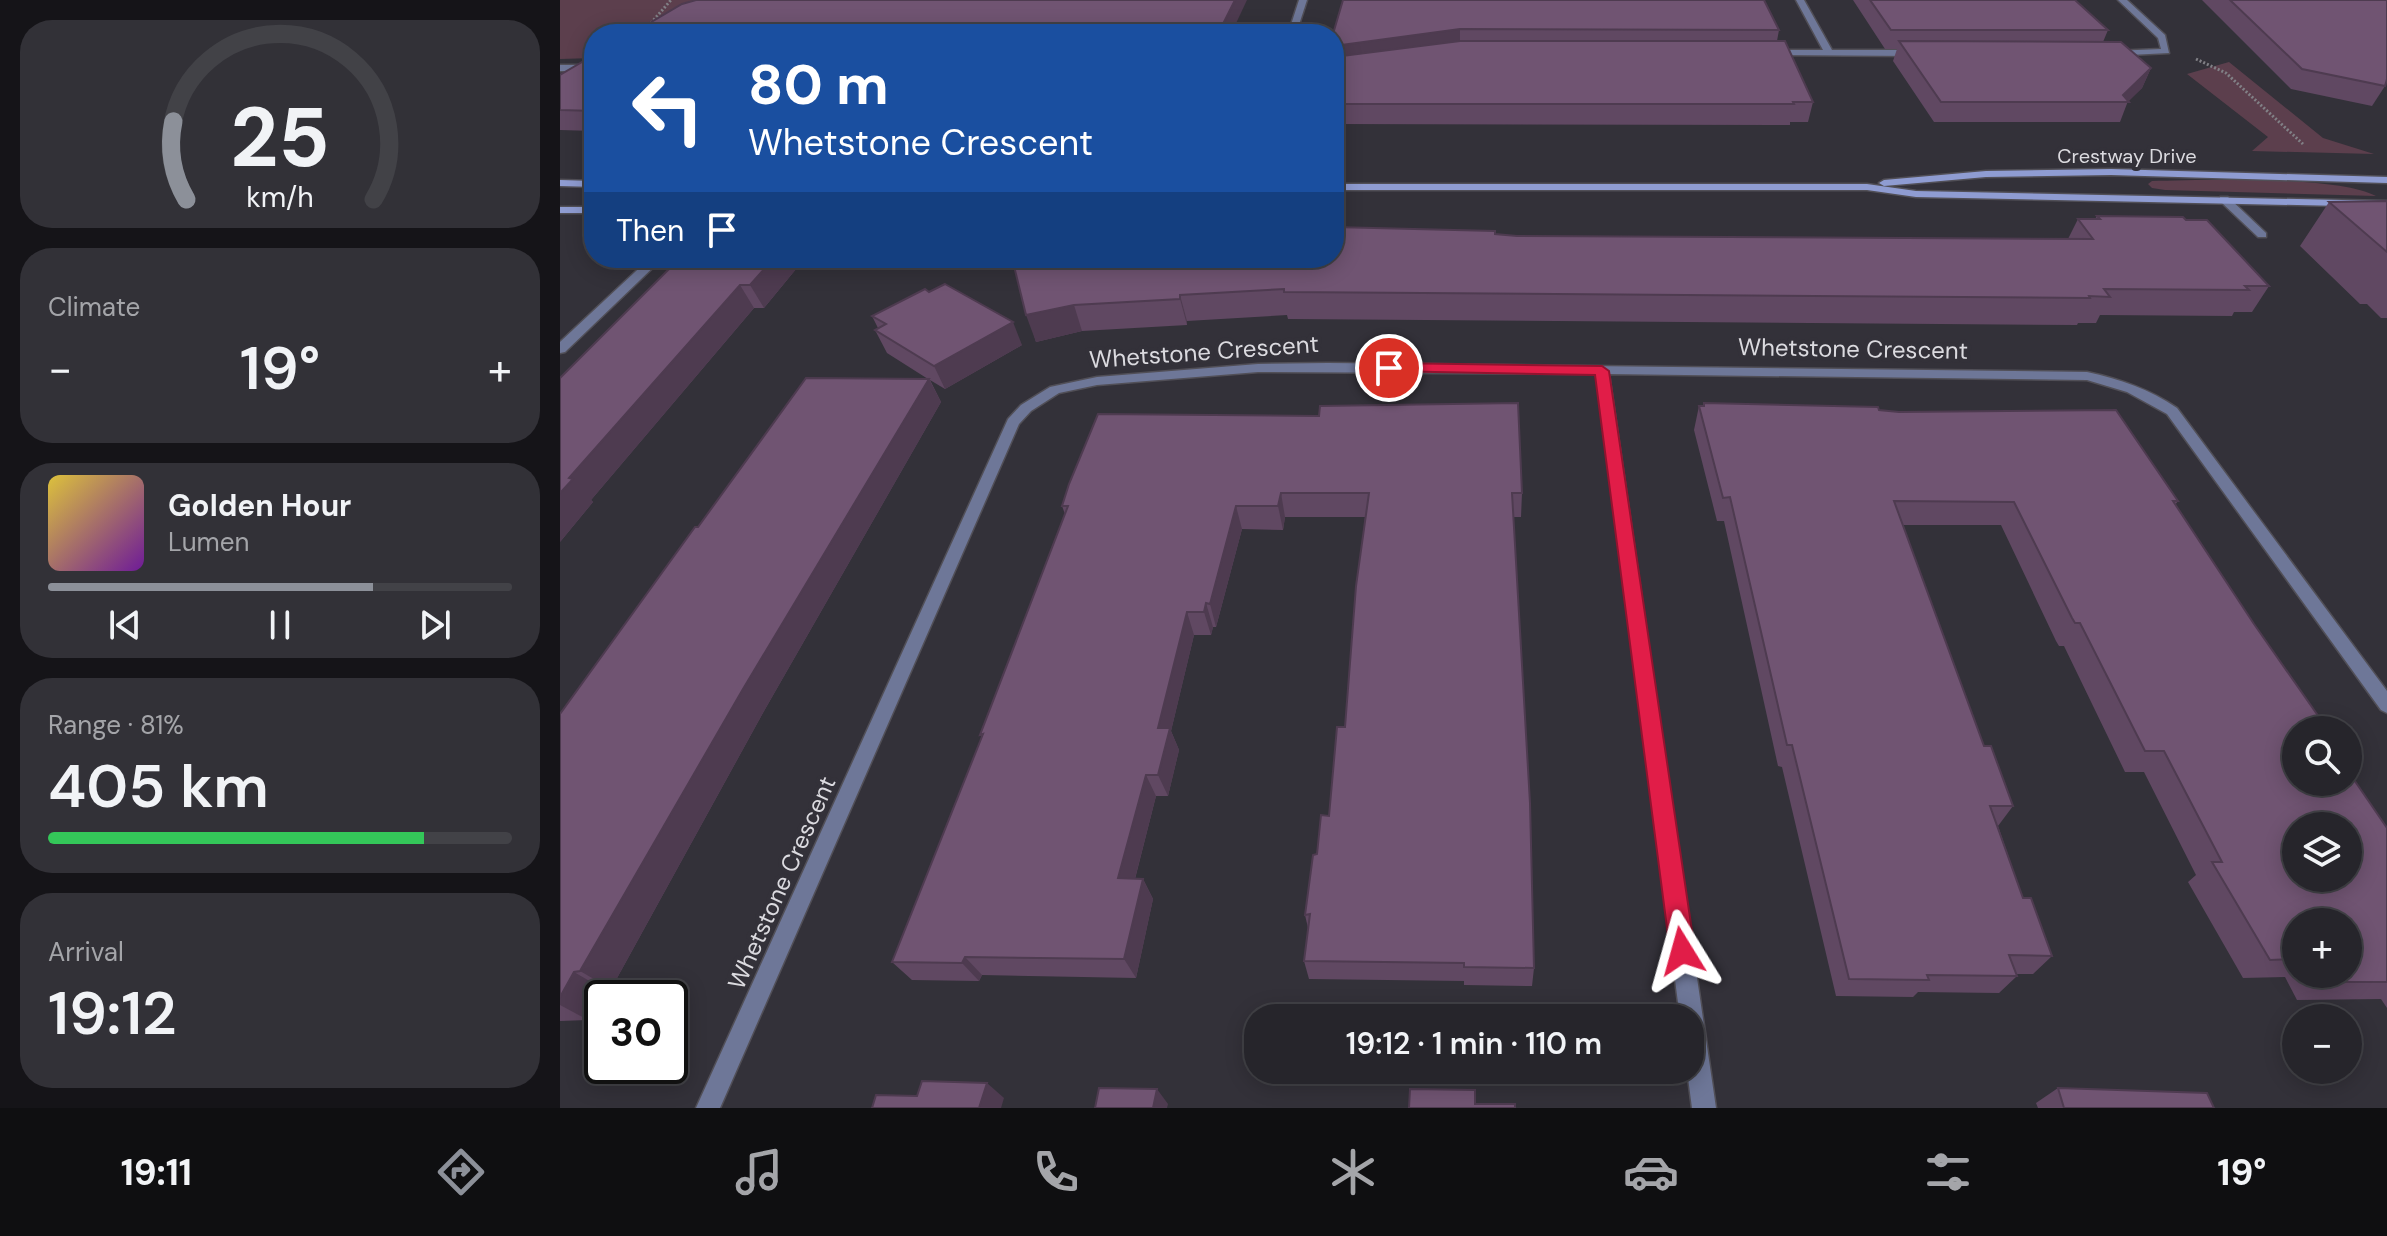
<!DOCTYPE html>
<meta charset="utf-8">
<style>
body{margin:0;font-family:"DM Sans",sans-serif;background:#323137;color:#f1f3f6;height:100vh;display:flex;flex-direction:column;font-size:30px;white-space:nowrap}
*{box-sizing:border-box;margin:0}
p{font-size:26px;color:#a4a5a9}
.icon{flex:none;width:44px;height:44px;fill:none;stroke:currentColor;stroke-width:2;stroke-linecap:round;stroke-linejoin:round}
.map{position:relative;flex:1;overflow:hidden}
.side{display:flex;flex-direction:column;gap:20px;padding:20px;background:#151418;width:560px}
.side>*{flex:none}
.banner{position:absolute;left:24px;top:24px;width:760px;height:244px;border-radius:32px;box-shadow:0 4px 20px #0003,0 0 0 2px #424247;background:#1a4fa0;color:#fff;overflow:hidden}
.fabs{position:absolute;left:1722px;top:716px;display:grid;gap:16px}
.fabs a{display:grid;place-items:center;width:80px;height:80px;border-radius:50%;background:#26252b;box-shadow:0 4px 20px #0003,0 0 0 2px #424247;font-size:40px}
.speed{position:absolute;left:24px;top:980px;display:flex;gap:16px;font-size:40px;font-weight:700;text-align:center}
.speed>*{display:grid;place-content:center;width:104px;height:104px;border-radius:50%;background:#26252b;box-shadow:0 4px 20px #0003,0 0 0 2px #424247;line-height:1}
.speed .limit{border:4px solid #111;border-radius:12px;background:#fff;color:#111}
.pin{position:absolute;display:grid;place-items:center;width:68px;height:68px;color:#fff;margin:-34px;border:4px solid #fff;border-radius:50%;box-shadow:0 2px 8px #0007}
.me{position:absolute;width:88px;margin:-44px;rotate:352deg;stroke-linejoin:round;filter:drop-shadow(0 0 6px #0008)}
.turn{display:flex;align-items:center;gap:28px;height:168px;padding:0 32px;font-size:36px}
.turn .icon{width:104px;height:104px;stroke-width:2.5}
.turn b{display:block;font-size:56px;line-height:68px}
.then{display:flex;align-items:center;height:76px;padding:0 32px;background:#0003;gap:16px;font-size:30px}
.big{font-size:60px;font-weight:600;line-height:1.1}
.side .widget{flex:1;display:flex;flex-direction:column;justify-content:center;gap:12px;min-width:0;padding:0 28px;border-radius:32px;background:#323137}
.side .dial{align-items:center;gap:0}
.dial svg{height:208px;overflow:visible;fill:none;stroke:#424247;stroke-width:7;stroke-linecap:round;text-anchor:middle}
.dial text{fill:#f1f3f6;stroke:none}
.song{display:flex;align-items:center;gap:24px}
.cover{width:96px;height:96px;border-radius:12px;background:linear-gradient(135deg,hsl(50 70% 55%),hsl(280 70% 35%))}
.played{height:8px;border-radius:4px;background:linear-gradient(90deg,#8c9099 70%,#424247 70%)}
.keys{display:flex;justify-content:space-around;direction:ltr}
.heat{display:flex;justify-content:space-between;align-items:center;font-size:44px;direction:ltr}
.charge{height:12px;border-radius:6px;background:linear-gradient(90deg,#34c759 81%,#424247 0)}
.trip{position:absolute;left:684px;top:1004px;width:460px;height:80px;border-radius:32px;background:#26252b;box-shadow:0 4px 20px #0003,0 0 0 2px #424247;font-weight:600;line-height:80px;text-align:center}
.menu{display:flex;height:128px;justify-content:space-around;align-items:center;background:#0f0f11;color:#a4a5a9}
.menu .icon{width:56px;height:56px}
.menu .selected{color:#8c9099}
.menu b{font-size:36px;color:#f1f3f6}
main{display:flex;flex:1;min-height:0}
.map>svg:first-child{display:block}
</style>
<main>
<section class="side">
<div class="widget dial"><svg viewBox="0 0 100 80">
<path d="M14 69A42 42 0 1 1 86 69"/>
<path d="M14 69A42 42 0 0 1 9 39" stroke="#8c9099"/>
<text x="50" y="56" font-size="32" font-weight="700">25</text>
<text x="50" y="72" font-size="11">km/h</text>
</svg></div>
<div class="widget"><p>Climate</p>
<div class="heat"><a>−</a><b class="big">19°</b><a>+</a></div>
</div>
<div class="widget">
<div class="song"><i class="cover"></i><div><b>Golden Hour</b><p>Lumen</p></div></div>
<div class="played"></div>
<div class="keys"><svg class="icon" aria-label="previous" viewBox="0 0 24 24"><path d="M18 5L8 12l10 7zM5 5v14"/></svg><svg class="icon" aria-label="pause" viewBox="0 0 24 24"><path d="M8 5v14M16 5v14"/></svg><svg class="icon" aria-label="next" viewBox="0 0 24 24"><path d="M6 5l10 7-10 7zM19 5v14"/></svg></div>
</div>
<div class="widget"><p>Range · 81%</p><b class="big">405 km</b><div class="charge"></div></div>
<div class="widget"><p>Arrival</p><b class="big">19:12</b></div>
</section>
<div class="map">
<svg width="1827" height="1108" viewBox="0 0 1827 1108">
<rect width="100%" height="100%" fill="#333139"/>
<!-- green -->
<g fill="#5c3f4d">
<path d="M0,0h180l-74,34h-72v24l-34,1z"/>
<path d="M1669,62l94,76 51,16 -122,-3 16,-14 -81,-63z"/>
<path d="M1592,181c48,-1 186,-6 224,15l-211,-6 -13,-2 -4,-4z"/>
</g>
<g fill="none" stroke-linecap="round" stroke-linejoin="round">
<!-- lane casing -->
<g stroke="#514f57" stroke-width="3">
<path id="lane" d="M1660,197h8l38,36v4h-8l-38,-36z"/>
</g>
<!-- street casing -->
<g stroke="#514f57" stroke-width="3">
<g id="street">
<path d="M739,0h8l-11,34h-8z"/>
<path d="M1236,0h8l28,50h82l4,3 -4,3 -148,-1 -1,-2 4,-3h54z"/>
<path d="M1558,0h9l38,35 4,18 -59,3v-4l3,-1 48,-2 -3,-11z"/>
<rect x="0" y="65" width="34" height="6"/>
<path d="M90,258h13l-98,94 -5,1v-11z"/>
<path d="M768,363l759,9c33,7 62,17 90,36l210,283v22l-6,-3 -214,-296 -40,-22 -40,-12 -478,-6 107,734h-24l-5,-38h3v-52h-10l-84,-644 -338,-2 -161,13 -38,8 -28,18 -12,13 -299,684h-24l312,-689 13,-14 29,-18 47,-10 161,-13z"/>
</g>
</g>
<!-- secondary casing -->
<g stroke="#514f57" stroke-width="3">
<g id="secondary">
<path d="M1551,169l276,8v6l-276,-8 -125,2 -102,9 -5,-3 5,-3 102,-9z"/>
<path d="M0,180l34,1v6l-34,-1z"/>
<path d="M774,184h533l49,7 471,10v6l-471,-10 -49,-7h-533z"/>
<rect x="0" y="207" width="34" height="6"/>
</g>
</g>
<!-- path -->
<g stroke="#818086" stroke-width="3" stroke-dasharray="2 2" stroke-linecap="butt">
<path d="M91,23l20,-23"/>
<path d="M1636,59l30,14 77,71"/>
</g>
<!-- lane -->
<use href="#lane" fill="#6e7798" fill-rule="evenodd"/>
<!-- street -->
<use href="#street" fill="#6e7798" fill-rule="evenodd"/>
<!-- secondary -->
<use href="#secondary" fill="#8f9cd2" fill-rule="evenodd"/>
</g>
<!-- wall -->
<g fill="#604862" fill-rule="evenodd">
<path d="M783,0l436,30 -2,11 36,61 -5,20h-18v3l-456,-1v-90z"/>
<path d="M1293,0h222l33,30 -5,12 48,26 -9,20 -14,13 -8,21h-186l-41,-61 4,-12h-12z"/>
<path d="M1642,0h185l-2,86 -13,20 -81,-17z"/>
<path d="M34,55v76l-34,-1v-55z"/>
<path d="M1827,201v117h-6l-14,-14h-7l-60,-58 29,-44z"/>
<path d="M1537,216l89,4 83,66 -17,26h-18l-2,4 -132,-1 -4,8h-18l-1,2 -789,-6 -1,-4 -100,6v4l-105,6 -46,11 -24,-84 483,-24 22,2 551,3 10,-20h17z"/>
<path d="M120,258l121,5 -37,45h-10l-163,192 2,2 -33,40z"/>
<path d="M312,316l150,29 -77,44 -15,-9 11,22 -177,309 -153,278 -6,1 -17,30 -28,1v-307l138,-187 230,-148 -41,-26 -12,-23 3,-2z"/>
<path d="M1144,403l175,7 299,91 -3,4 121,225 91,98v180l-6,-9 -84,1 -12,-23 -42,1 -55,-96 8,-7 -52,-103h-19l-61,-126h-5l-3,-5 -55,-116h-99l82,221 29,60 -15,20 25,72 29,58 -19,18h-17l1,2 -18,17 -81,-1 -5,5 -77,-1 -54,-229 -4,-1 -54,-245h-7l-23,-91 5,-24h4zM1736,922l52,52h-52z"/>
<path d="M509,484l453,9 -1,24h-8l21,451 -2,18 -68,-1v-4l-155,-2 -5,-18 4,-33 -3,-13 12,-61 12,-38 16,-89 20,-210h-80l-2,13 -41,-1 -26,98h-3l-2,8h-17l-23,96 8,19 -11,46h-12l-21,83h8l10,20 -17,79 -154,-3 -3,6 -67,-1 -20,-18 90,-224 -2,-3 85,-221 -3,-8z"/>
<path d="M1498,1088l156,20h-176l-2,-5z"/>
</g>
<!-- shaded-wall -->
<g fill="#4e3b50">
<path d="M675,0h12l-16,34h-13z"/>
<path d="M900,29v19l-126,18v-20z"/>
<path d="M1591,68l-9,20 -14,14 -5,-7z"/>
<path d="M214,258h25l2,5 -37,45 -14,-23z"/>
<path d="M180,285l14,23 -163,192 2,2 -33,40v-49l9,-15z"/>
<path d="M620,295l7,26v4l-7,-26z"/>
<path d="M514,305l8,26 -46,11 -10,-27z"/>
<path d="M453,322l9,23 -77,44 -11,-23z"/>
<path d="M369,379l12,23 -177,309 -153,278 -31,-18 163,-282z"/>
<path d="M721,493l4,24 -2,13 -5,-24z"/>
<path d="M676,506l6,23 -26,98 -6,-23z"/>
<path d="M646,603l7,24 -2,8 -7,-23z"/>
<path d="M627,612l7,23 -23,96 8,19 -11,46 -10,-21v-47z"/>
<path d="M586,775l10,21 -26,102 -12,-20z"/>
<path d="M583,879l10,20 -17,79 -12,-19z"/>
<path d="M405,957l17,18 -3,6 -17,-18z"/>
<path d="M14,972l31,18 -17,30 -28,-15v-8z"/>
<path d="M427,1083l17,15 -3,10h-22z"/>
<path d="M597,1089l11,15 -1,4h-14z"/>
</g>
<!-- building -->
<g fill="#705472" stroke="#4e3b50" stroke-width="2" fill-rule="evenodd">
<path d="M136,0h539l-17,34h-587l51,-30z"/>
<path d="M783,0h421l15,30 -319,-1 -126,17 -1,-12z"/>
<path d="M1310,0h205l33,30h-217z"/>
<path d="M1670,0h157v79l-2,7 -83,-17z"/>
<path d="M900,41h325l28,61h-20l1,2h-460v-47z"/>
<path d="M1339,41l222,1 30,26 -28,27 6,7h-188z"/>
<path d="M34,55v56l-34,-1v-35z"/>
<path d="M1827,201v51l-58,-50z"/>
<path d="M1537,216l86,1 3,3h21l62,66h-24l4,4 -145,-1 6,8 -21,-1 1,2 -806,-6v-3l-104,6v4l-106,6 -48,10 -14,-57h322v-31l161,4v3l22,2 576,3 -15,-20h22z"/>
<path d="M120,258h94l-24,27h-10l-171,193 4,1 -13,14v-115z"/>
<path d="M385,284l68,38 -79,44 -59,-36 11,-6 -14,-8 53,-27 4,3z"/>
<path d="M246,378l123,1 -186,310 -163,282 -6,1 -14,25v-283l135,-187h3z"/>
<path d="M958,403l4,90h-10l18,310 4,165 -70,-1v-4l-160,-2 6,-47 -5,1 8,-60 4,-1 4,-39 8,1 8,-89h8l11,-141 13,-93h-88l-3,13h-42l-26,98 -4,-1 -2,9h-17l-29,116h12l-12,47h-12l-28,103 25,1 -19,80 -159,-2 -3,6 -70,-1 91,-228 -3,1 88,-229h-6l7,-22 29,-70 221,2 1,-10z"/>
<path d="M1144,403l174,4 1,3 20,2 217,-2 62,91h-5l81,123 74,106h-32v52h52v-11l39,57v154h-61l-5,-8h27v-52h-52v37l-26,1 -58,-98h10l-58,-111h-19l-65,-128h-5l-3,-5 -58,-116 -120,-1 90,245h7l22,60h-23l33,92h8l21,58 -43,-1 8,21 -90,-1 2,5 -80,-1 -57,-234h-5l-57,-248 -7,1 -24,-92h5zM1736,826h52v52h-52z"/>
<path d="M362,1081l65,2 -8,25h-107l4,-13 41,1z"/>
<path d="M539,1088l58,1 -4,19h-58z"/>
<path d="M1498,1088l149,5 7,15h-150z"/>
<path d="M850,1089l65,1v14h40v4h-106z"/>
</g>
<!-- route -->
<path fill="#e11d48" stroke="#92132f" stroke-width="2" d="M829,363l213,3 7,5 86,580 -4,9 -9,3 -9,-3 -3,-9 -75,-576 -212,-4 -2,-3z"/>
<g text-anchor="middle" stroke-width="8" stroke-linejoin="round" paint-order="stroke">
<!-- far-street labels -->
<g font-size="20" fill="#dbdadf" stroke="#333139">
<text x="1567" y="163">Crestway Drive</text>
</g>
<!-- street labels -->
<g font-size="24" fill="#dbdadf" stroke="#333139">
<text transform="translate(1293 349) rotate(1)" y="8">Whetstone Crescent</text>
<text transform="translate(644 352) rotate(-4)" y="8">Whetstone Crescent</text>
<text transform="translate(222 883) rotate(-66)" y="8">Whetstone Crescent</text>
</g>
</g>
</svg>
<div class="fabs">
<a><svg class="icon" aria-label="search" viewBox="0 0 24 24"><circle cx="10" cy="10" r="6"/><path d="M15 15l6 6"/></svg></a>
<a><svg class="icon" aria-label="layers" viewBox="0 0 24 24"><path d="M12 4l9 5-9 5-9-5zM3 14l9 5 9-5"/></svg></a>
<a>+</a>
<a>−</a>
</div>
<div class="speed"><div class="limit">30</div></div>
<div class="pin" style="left:829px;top:368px;background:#d93025"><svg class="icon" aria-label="arrive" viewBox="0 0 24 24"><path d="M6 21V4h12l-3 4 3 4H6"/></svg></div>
<svg class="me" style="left:1122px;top:951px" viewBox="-20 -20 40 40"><path d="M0-17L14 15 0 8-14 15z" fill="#e11d48" stroke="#fff" stroke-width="4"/></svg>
<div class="trip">19:12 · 1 min · 110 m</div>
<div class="banner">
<div class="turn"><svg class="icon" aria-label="left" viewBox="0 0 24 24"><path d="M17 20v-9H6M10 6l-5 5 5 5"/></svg><div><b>80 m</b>Whetstone Crescent</div></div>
<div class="then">Then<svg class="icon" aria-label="arrive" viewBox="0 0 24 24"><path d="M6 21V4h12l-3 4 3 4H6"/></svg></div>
</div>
</div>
</main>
<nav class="menu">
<b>19:11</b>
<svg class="icon selected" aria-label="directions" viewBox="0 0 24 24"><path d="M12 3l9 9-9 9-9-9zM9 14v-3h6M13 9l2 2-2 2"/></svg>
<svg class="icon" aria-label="music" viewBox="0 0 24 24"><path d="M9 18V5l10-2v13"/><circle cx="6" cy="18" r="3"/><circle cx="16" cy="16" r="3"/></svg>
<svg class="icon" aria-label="phone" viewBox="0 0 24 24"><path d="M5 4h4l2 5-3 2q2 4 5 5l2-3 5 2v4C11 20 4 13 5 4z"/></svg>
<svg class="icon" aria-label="climate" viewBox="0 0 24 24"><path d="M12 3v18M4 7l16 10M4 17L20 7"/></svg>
<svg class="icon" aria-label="car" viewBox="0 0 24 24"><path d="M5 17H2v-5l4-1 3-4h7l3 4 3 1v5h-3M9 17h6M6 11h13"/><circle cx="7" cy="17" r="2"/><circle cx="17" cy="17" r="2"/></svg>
<svg class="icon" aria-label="filters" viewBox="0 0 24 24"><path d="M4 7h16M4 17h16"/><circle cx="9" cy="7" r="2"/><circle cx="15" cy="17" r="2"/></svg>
<b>19°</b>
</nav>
